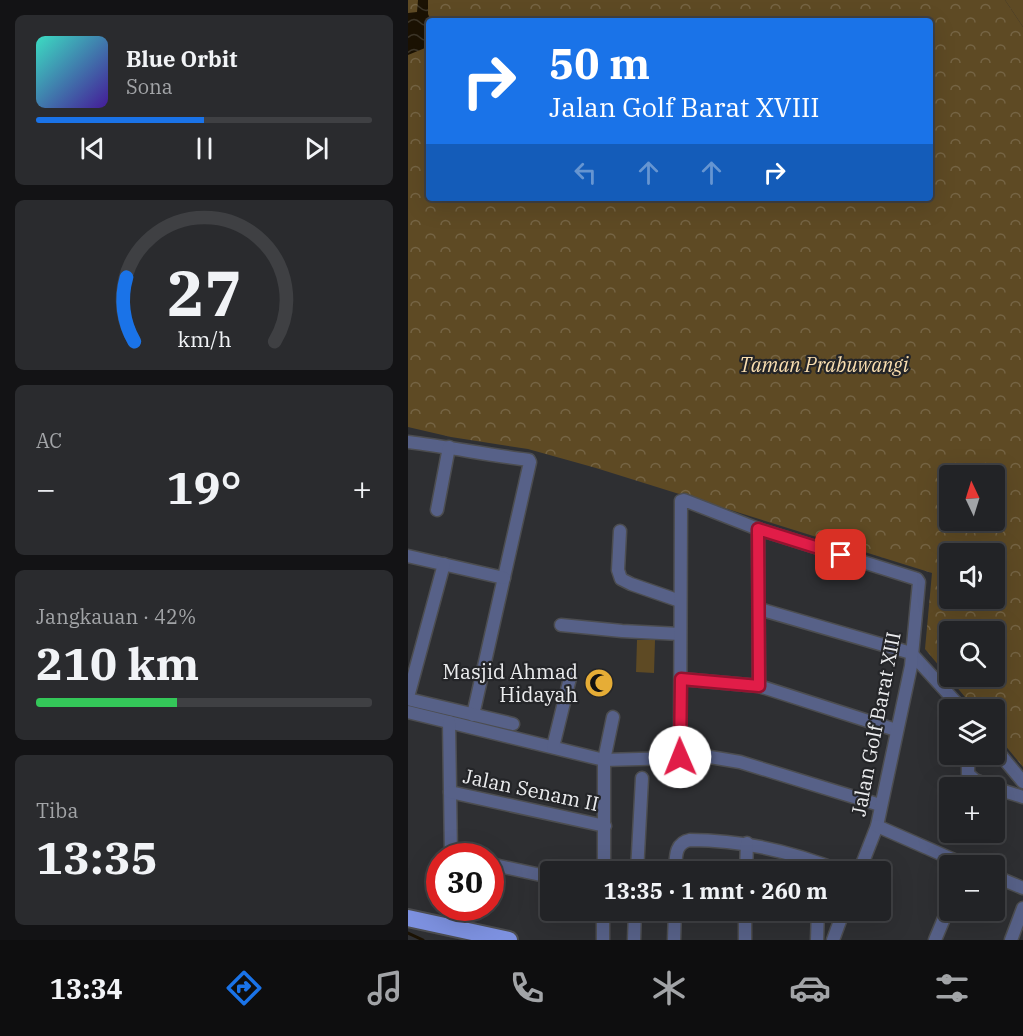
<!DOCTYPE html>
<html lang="id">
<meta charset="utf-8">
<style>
body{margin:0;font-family:"IBM Plex Serif",serif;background:#2a2b2e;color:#f1f3f6;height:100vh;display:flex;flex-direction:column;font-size:22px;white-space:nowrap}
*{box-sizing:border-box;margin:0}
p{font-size:20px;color:#a2a4a7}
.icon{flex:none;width:33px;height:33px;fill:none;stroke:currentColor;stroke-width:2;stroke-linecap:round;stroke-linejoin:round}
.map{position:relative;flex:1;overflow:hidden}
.sheet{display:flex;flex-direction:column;gap:15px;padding:15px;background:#131315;width:408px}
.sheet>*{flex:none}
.guide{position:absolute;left:18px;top:18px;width:507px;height:183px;border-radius:6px;box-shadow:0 6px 24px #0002,0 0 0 2px #3f4043;background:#1a73e8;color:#fff;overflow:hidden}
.needle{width:39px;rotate:356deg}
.fabs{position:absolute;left:531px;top:465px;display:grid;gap:12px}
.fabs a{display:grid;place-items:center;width:66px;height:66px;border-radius:6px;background:#222326;box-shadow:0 6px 24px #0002,0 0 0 2px #3f4043;font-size:30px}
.speed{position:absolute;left:18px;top:843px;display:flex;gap:12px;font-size:30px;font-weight:700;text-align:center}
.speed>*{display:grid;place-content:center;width:78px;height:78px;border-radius:50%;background:#222326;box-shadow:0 6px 24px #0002,0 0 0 2px #3f4043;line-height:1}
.speed .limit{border:9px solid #d22;background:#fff;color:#111}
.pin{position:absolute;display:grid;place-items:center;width:51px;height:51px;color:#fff;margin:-26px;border-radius:12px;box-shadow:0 3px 9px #0006}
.me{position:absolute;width:66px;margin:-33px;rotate:359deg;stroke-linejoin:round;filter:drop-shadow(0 0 4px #0008)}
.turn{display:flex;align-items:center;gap:21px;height:126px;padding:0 24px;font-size:27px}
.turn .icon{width:78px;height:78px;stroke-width:2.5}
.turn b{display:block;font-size:42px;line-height:51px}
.lanes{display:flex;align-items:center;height:57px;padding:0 24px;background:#0003;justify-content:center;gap:30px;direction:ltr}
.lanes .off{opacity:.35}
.big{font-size:45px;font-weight:700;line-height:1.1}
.sheet .tile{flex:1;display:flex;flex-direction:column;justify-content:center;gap:9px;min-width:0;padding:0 21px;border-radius:9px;background:#2a2b2e}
.sheet .dial{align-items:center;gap:0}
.dial svg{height:156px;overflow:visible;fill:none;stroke:#3f4043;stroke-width:7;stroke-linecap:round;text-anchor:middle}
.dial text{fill:#f1f3f6;stroke:none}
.song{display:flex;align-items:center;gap:18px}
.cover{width:72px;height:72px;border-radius:9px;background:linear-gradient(135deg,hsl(170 70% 55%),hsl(260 70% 35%))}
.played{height:6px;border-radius:3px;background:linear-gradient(90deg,#1a73e8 50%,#3f4043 50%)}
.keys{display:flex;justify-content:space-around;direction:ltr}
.heat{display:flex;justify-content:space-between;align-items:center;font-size:33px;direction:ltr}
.charge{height:9px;border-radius:4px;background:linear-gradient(90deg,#34c759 42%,#3f4043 0)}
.trip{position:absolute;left:132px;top:861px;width:351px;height:60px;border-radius:6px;background:#222326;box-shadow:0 6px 24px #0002,0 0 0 2px #3f4043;font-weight:700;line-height:60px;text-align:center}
.tabs{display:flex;height:96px;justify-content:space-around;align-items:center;background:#0e0e0f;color:#a2a4a7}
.tabs .icon{width:42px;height:42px}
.tabs .current{color:#1a73e8}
.tabs b{font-size:27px;color:#f1f3f6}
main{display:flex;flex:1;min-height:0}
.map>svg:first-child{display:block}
</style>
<main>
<section class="sheet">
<div class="tile">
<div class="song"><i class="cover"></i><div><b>Blue Orbit</b><p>Sona</p></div></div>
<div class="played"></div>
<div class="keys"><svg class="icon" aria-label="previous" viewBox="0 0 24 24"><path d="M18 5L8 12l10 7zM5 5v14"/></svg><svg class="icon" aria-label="pause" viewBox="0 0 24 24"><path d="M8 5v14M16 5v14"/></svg><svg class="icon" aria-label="next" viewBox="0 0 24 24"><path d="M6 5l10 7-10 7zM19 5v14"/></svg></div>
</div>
<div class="tile dial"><svg viewBox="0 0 100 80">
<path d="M14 69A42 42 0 1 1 86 69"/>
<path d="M14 69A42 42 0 0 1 10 36" stroke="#1a73e8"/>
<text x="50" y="56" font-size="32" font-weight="700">27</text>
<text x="50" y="72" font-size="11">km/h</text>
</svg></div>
<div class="tile"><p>AC</p>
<div class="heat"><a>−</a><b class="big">19°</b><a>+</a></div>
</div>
<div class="tile"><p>Jangkauan · 42%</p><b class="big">210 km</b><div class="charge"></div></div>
<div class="tile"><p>Tiba</p><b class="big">13:35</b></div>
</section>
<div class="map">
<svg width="615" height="940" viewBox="0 0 615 940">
<defs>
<pattern id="park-crowns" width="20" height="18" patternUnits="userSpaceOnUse" patternTransform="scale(1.5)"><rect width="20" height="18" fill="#5e4a24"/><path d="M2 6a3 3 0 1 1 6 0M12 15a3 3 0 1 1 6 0" fill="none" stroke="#756444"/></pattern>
<pattern id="water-waves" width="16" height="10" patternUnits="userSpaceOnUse" patternTransform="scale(1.5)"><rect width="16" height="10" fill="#1b1203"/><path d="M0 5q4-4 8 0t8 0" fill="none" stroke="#3c3528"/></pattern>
</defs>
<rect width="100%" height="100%" fill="#2e2f32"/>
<!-- park -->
<path fill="url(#park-crowns)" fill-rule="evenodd" d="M0,0h597l18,27v740l-28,-34 -1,-23 -19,-1 -50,-60 7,-76 -336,-105 -68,-19 -77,-12 -43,-10zM21,21h501v177h-501zM542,476h44v44h-44zM542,554h44v44h-44zM542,632h44v44h-44z"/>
<!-- garden -->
<g fill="#5e4a24">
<path d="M597,0h18v27z"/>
<path d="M229,640h18l-1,33 -18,-1z"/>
</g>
<!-- water -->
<path fill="url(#water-waves)" d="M10,0h10v14l3,7h-2v22l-4,5 -17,7v-42l9,-1z"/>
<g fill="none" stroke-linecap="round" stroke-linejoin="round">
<!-- stream -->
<path stroke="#1b1203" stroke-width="3" d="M0,933l15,7"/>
<!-- minor casing -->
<g stroke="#4c4d50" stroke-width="15">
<g id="minor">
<path d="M0,442c41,5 80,13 121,18l1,2 -57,253"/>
<path d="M29,510l12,-63"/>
<path d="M350,529l1,157"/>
<path d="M212,531l-2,39 3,9 10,5 49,17"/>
<path d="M0,556l96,22"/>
<path d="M351,609l152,44 52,57"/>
<path d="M153,625l61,6 58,3"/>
<path d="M273,679l78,7 137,44"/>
<path d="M0,697l36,-133"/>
<path d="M0,699l105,25"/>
<path d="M0,712l196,48 106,-3 30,5 140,43"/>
<path d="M41,722l2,134"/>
<path d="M145,747l17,-69"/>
<path d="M586,747l29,35"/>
<path d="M560,754v20l7,6 19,8"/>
<path d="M272,757l1,-256 3,-1 74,29 159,50 2,3 -8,84 -34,160 -18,46"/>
<path d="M586,788l29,9"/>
<path d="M42,792l155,34"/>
<path d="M469,826l91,40"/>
<path d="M82,864l60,13"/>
<path d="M196,872v-112l9,-43"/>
<path d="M229,872l5,-94"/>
<path d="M267,872c1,-14 -1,-29 15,-32 53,0 104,12 153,32"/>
<path d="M338,872l1,-29"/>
<path d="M586,876l29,12"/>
<path d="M43,927v-19"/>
<path d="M195,940v-30"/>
<path d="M226,940l1,-30"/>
<path d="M266,940l1,-30"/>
<path d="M337,940v-30"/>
<path d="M409,940l1,-30"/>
<path d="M425,940l11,-30"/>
<path d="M527,940l15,-36"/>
<path d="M603,940l12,-32"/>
</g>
</g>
<!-- primary casing -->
<g stroke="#4c4d50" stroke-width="20">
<path id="primary" d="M0,918l101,22"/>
</g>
<!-- minor -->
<use href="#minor" stroke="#576188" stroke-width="12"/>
<!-- primary -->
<use href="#primary" stroke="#7d91e0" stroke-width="16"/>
</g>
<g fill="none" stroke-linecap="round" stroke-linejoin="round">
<!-- route casing -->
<g stroke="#92132f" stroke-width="15">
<path id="route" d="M272,757l1,-78 78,7 -1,-157 83,26"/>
</g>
<!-- route -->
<use href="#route" stroke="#e11d48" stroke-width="10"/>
</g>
<!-- icons -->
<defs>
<g id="mosque-disc" transform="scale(1.5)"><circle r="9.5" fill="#e6ad36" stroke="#242528"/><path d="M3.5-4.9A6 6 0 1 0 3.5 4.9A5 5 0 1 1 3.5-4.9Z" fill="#111"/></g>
</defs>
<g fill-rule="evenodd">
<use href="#mosque-disc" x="191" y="683"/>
</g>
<g text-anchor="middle" stroke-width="4.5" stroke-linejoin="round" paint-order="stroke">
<!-- park labels -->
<g font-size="20" font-style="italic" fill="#f9deb0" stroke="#242528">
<text x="416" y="372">Taman Prabuwangi</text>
</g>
<!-- poi labels -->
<g font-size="20" fill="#ebecee" stroke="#242528" text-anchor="end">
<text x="170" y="679">Masjid Ahmad<tspan x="170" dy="23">Hidayah</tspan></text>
</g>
<!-- street labels -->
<g font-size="20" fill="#ebecee" stroke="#242528">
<text transform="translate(468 724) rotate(-79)" y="7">Jalan Golf Barat XIII</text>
<text transform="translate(123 790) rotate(12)" y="7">Jalan Senam II</text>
</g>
</g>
</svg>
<div class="fabs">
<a><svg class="needle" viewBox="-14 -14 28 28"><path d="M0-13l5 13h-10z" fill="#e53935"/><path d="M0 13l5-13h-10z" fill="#a2a4a7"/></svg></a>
<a><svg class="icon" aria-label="sound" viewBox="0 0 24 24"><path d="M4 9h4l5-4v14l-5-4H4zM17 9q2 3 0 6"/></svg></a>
<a><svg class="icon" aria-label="search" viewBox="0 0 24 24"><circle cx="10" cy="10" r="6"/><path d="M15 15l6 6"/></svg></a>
<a><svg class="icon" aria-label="layers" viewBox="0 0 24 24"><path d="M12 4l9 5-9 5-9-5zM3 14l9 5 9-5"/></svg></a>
<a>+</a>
<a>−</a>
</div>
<div class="speed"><div class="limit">30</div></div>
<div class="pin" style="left:433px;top:555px;background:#d93025"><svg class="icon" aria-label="arrive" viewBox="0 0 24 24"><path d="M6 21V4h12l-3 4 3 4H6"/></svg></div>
<svg class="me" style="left:272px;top:757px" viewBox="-20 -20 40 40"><circle r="19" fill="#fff"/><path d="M0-13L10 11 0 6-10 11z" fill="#e11d48"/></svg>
<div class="trip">13:35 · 1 mnt · 260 m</div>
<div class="guide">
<div class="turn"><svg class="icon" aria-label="right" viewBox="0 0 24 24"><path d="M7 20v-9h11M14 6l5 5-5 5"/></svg><div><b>50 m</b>Jalan Golf Barat XVIII</div></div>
<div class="lanes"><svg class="icon off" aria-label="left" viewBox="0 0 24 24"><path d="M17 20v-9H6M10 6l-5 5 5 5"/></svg><svg class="icon off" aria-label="ahead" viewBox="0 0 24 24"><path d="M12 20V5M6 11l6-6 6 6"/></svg><svg class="icon off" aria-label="ahead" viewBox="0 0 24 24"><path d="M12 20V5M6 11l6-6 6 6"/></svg><svg class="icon" aria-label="right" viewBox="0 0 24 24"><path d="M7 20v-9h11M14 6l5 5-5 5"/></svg></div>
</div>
</div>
</main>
<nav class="tabs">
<b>13:34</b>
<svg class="icon current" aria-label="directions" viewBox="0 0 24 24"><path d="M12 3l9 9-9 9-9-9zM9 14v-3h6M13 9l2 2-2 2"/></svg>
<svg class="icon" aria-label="music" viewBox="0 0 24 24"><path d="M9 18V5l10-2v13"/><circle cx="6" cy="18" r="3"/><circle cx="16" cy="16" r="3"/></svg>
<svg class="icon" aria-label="phone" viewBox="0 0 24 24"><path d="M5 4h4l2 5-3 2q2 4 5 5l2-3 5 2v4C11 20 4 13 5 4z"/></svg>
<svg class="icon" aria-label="climate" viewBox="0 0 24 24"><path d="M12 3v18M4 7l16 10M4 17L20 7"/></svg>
<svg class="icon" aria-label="car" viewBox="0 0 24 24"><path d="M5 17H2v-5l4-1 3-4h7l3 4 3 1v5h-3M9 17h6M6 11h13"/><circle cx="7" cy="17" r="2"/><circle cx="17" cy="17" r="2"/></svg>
<svg class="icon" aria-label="filters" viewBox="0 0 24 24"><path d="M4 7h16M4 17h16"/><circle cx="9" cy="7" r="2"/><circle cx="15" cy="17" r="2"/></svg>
</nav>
